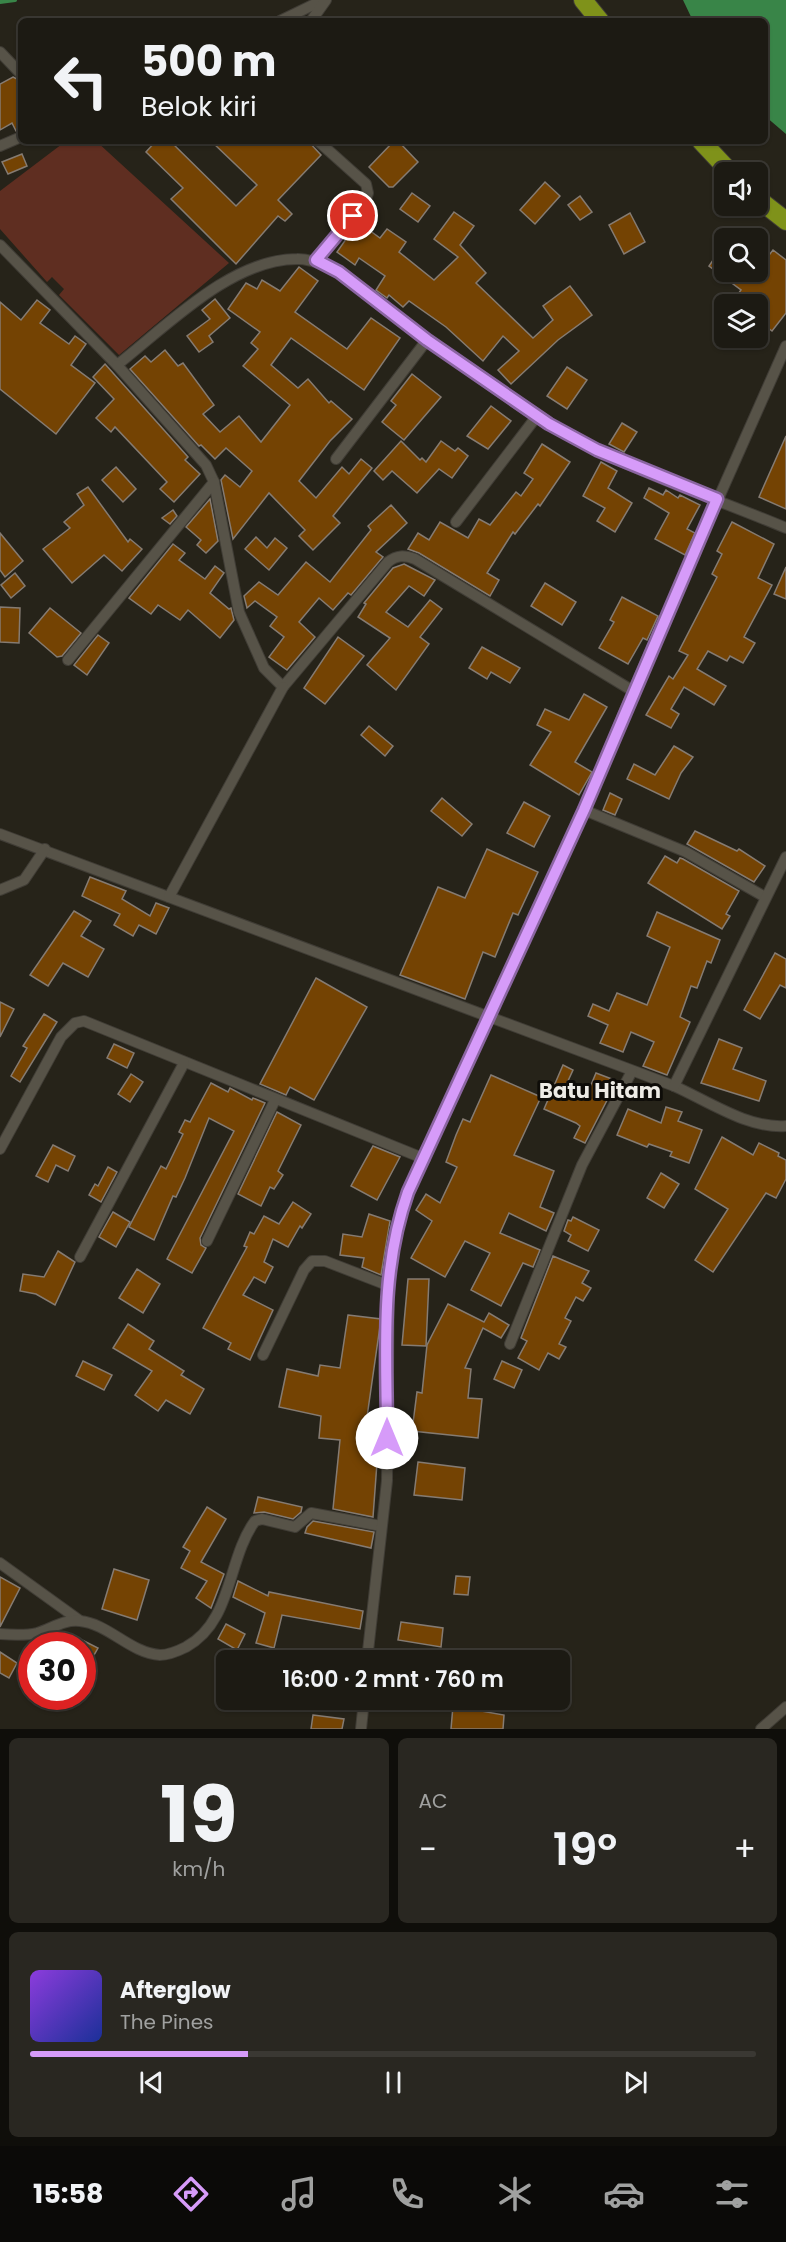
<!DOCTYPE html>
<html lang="id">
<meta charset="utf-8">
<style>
body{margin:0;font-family:Poppins,sans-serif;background:#292721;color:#f1f3f6;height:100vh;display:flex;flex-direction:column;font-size:22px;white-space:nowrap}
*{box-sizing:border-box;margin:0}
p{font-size:20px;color:#a0a1a0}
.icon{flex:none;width:33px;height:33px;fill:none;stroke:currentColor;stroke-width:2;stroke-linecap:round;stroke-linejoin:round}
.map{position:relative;height:1729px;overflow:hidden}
.sheet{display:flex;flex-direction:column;gap:9px;padding:9px;background:#0f0e0a;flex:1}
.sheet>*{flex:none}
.guide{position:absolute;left:18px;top:18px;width:750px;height:126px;border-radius:9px;box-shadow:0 2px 4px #0004,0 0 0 2px #3a3833;background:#1c1a13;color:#f1f3f6;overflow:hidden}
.controls{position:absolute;left:714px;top:162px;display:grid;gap:12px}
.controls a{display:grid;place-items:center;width:54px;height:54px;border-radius:9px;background:#1c1a13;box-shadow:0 2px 4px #0004,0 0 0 2px #3a3833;font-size:30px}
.speed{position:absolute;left:18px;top:1632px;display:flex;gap:12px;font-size:30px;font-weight:700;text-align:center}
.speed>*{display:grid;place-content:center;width:78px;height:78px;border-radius:50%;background:#1c1a13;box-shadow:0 2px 4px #0004,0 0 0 2px #3a3833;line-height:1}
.speed .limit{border:9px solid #d22;background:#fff;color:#111}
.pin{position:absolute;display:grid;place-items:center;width:51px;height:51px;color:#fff;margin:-26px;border:3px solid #fff;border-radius:50%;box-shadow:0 2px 6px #0007}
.me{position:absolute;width:66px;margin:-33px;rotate:0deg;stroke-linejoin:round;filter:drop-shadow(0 0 4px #0008)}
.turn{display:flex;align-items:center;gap:21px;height:126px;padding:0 24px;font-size:27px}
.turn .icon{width:78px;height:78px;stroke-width:2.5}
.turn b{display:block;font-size:42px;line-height:51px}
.big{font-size:45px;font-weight:600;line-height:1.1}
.sheet .widget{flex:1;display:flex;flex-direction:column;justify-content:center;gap:9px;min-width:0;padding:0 21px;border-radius:9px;background:#292721}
.sheet .dial{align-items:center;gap:0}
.dial b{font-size:78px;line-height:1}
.song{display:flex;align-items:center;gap:18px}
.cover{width:72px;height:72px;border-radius:9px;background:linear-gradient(135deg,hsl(270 70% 55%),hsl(230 70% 35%))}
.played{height:6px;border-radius:3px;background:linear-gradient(90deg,#d69bf9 30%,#3a3833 30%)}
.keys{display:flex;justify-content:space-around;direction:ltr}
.heat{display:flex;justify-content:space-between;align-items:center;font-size:33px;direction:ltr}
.sheet .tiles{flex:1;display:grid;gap:9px;grid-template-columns:1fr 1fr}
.widget:last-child{grid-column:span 2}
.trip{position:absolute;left:216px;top:1650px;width:354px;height:60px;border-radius:9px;background:#1c1a13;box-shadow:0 2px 4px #0004,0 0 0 2px #3a3833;font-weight:600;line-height:60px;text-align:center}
.menu{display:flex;height:96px;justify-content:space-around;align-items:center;background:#0b0a08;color:#a0a1a0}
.menu .icon{width:42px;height:42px}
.menu .active{color:#d69bf9}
.menu b{font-size:27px;color:#f1f3f6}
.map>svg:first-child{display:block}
</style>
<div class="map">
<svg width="786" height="1729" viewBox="0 0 786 1729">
<rect width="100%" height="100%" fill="#262319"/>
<!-- green -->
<path fill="#5f2e21" d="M66,141h30l133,122 -110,92 -60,-60 5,-6 -12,-12 -5,5 -47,-53v-38z"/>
<!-- water -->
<path fill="#398548" d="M683,0h103v134l-21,-18v-95h-72z"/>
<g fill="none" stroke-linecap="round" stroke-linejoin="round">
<!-- stream -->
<path stroke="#398548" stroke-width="4" d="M0,2l15,-2"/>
</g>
<!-- building -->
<g fill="#744303" stroke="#857b72" stroke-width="1.5">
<path d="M13,77l8,4v49l-5,1 -4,-8 -12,7v-46z"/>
<path d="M156,141h14l66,65 21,-21 -46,-44h97l13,14 -43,45 14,14 -7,7 -7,-5 -42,48 -65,-65 12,-11 -37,-36z"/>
<path d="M394,141h4l20,21 -25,25h-4l-20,-20z"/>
<path d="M22,154l5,12 -19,8 -6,-12z"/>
<path d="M545,182l15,14 -25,28 -15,-14z"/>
<path d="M412,193l18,13 -12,16 -18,-13z"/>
<path d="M580,196l12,16 -12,8 -12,-15z"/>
<path d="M454,212l20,14 -14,19 26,28 -10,10 57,55 20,-18 -10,-14 27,-20 22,29 -34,25 -47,44 -13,-14 21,-19 -16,-15 -20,25 -37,-34 -37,-26 -6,6 -14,-12 -2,3 -11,-8 9,-14 -26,-18 -4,7 -18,-13 21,-30 22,16 7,-9 19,13 -7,10 35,28 24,-23 -24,-18z"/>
<path d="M630,213l15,29 -21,12 -15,-29z"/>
<path d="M724,244v28h34v-19l8,6 7,-9 13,10v53l-14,18 -14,-11v-16h-27l10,-14 -32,-24z"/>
<path d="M299,267l19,14 -23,31 52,37 24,-31 29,20 -36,52 -73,-52 -20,27 27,23 10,-9 21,24 2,-2 21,18 -22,22 -31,40 17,17 26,-31 7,7 12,-15 11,9 -39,48 7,7 -27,27 -14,-14 6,-6 -36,-37 -36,46 -12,-59 4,-5 15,12 12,-16 -26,-23 -11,11 -14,-14 -2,1 -69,-77 15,-13 6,6 14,-12 13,16 5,-3 31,42 -11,9 17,18 19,-16 22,26 29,-37 -47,-39 15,-17 -7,-6 9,-11 -32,-23 18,-26 11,6 5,-9 18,11z"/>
<path d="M215,299l15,19 -21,18 4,6 -14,10 -12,-16 23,-17 -8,-9z"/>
<path d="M37,300l13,10 -10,13 29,21 6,-8 11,8 -15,21 24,18 -39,51 -56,-45v-87l21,18z"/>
<path d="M105,364l83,93 -3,3 15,14 -26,28 -14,-13 7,-7 -52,-55 -4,5 -15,-14 18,-19 -21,-22z"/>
<path d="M567,367l20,13 -20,29 -20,-13z"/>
<path d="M412,374l29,23 -37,43 -22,-18 14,-17 -5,-4z"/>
<path d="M491,406l20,15 -23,28 -21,-13z"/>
<path d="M622,423l15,9 -13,20 -15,-8z"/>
<path d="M786,436v73l-27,-12z"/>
<path d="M401,441l19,19 2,-2 4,4 15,-21 14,10 3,-3 10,8 -16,22 -13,-9 -22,24 -25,-22 -9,9 -9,-9z"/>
<path d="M542,444l28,18 -30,44 -2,-2 -23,30 -2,-2 -26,41 12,7 -9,16 -71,-43 -11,-4 10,-16 11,7 11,-18 28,16 11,-19 11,6 26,-33 5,4 12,-17 -9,-6z"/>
<path d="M601,462l16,9 -9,17 24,15 -17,29 -18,-11 8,-13 -22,-12z"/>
<path d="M116,467l20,22 -13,13 -21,-22z"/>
<path d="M88,487l40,55 2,-3 12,10 -20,22 -18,-16 -32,28 -29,-34 27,-21 -6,-6 20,-17 -7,-11z"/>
<path d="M649,488l14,7 3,-5 12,8 2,-3 20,10 -13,24 8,4 -10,22 -30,-16 14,-26 -25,-15z"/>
<path d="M210,499l8,42 -12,12 -9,-8 4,-5 -15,-13z"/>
<path d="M391,505l16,18 -31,29 7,5 -32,38 -3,-2 -15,17 -14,-12 -20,24 16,15 -28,33 -18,-13 15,-20 -14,-11 7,-9 -22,-16 -8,7 -3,-12 15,-14 19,13 28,-33 24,20 41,-52 -3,-4z"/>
<path d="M173,510l4,6 -7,8 -8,-6z"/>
<path d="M732,522l42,22 -16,34 14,7 -28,52 11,6 -12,20 -13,-7 -3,5 -19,-10 -11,18 29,17 -12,19 -30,-18 -13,22 8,5 -8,14 -25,-13 23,-39 4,3 15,-24 -9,-4 38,-74 -5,-3 10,-20 -5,-3z"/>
<path d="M0,533l23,28 -18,16 -5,-7z"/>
<path d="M256,537l11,11 8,-10 12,10 -18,22 -24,-21z"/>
<path d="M173,544l12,9 -6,7 26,19 10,-13 9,7 -14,20 19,16 2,-1 3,12 -14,18 -32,-28 -8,10 -22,-15 -7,9 -22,-16z"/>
<path d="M404,564l31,16 -11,16 -15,-10 -23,26 22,15 22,-27 12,9 -22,28 9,7 -33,46 -29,-25 23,-27 -32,-21 8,-13 -2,-1 29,-35z"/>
<path d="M786,567v32l-12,-5z"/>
<path d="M15,573l10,13 -14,12 -10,-13z"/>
<path d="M545,583l31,19 -14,23 -31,-19z"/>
<path d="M622,597l36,19 -11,24 -4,-2 -15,26 -29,-16 15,-26 -4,-2z"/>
<path d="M0,607l20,1 -1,35 -19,-1z"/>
<path d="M50,608l31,25 -19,23 -5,1 -28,-24z"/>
<path d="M98,635l11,8 -22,32 -13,-10z"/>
<path d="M338,637l26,19 -39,48 -21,-16z"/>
<path d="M482,647l38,21 -10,15 -19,-11 -4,7 -18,-11z"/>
<path d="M584,694l23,13 -32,55 17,10 -13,23 -49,-30 21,-33 -14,-7 8,-16 24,11z"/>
<path d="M369,726l24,20 -8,10 -24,-21z"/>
<path d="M674,746l19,11 -12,16 -12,26 -42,-20 7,-15 21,11z"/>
<path d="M610,793l12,6 -7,16 -12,-5z"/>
<path d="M442,798l30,26 -10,12 -31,-25z"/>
<path d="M524,802l26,14 -16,31 -27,-14z"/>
<path d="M695,831l42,20 2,-2 26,17 -11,16 -67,-38z"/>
<path d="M487,849l51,23 -20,43 -5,-2 -18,44 -12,-5 -18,47 -65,-24 38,-88 27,11z"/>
<path d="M665,856l12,7 3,-5 3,1 56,32 -13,23 4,2 -8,13 -74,-46z"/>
<path d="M90,877l36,14 -4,8 28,17 6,-13 13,5 -13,26 -17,-9 -6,11 -19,-11 6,-11 -38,-18z"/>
<path d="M74,911l17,10 -10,15 23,13 -16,28 -25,-14 -15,23 -18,-11z"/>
<path d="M657,912l63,28 -9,23 -4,-2 -10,27 -6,-2 -11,31 10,5 -23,53 -24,-9 11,-24 -23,-10 -8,20 -23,-9 8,-18 -20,-9 5,-12 16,7 8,-18 30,12 23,-58 -23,-11z"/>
<path d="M775,953l11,6v29l-6,-3 -20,34 -16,-9z"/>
<path d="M316,978l51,29 -53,93 -24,-13 -4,8 -26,-11z"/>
<path d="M0,1002l14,7 -14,28z"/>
<path d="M44,1014l13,8 -37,60 -9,-6 16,-28 -4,-2z"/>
<path d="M719,1039l23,9 -9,21 33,12 -7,20 -58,-18z"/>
<path d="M114,1044l20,9 -7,15 -20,-10z"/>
<path d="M563,1065l10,5 -6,13 21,9 8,-19 21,8 -32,62 -11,-5 6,-12 -4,-3 -32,-14z"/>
<path d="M131,1074l12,8 -13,20 -12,-8z"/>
<path d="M491,1075l50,22 -27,58 40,16 -14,36 14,6 -8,18 -37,-18 -9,20 40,17 -7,17 -10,-4 -22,43 -30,-16 19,-37 -25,-12 -20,36 -34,-19 21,-37 -16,-11 10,-16 14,9 17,-36 -11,-5 10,-27 7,-16 7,3z"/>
<path d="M211,1083l17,9 2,-4 22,12 1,-2 12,5 -65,135 1,7 5,3 -14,25 -25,-14 67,-128 -25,-13 -24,60 -9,19 -3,-1 -19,44 -25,-13 32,-61 5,3 17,-35 -4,-2 6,-12 5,2z"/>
<path d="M666,1107l16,5 -4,9 24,9 -13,33 -19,-7 2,-4 -23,-8 -2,3 -30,-12 11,-26 33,14z"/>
<path d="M277,1112l24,13 -23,46 5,4 -9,14 -4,-2 -9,19 -23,-12z"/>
<path d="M722,1137l31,18 6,-12 20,10 -1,3 8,4v19l-10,19 -10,-5 -53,79 -18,-12 33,-51 -33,-20z"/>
<path d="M53,1145l22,11 -7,15 -12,-6 -8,17 -12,-6z"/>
<path d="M373,1146l27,11 -23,43 -26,-14z"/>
<path d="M108,1167l9,5 -16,30 -12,-7 6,-11 3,2z"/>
<path d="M661,1173l18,11 -15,24 -17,-10z"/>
<path d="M293,1202l18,12 -9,14 -2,-2 -12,21 -15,-8 -9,23 9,5 -8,16 -11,-6 -11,18 30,15 -23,50 -22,-11 3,-6 -28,-15 44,-81 -3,-1 6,-14 4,2 10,-18 15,8z"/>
<path d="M113,1212l17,10 -14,25 -17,-10z"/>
<path d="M369,1214l21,7 -9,54 -19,-8 2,-9 -24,-3 3,-21 19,3z"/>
<path d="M573,1217l26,13 -11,21 -20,-10 3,-6 -7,-4 4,-11 3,1z"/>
<path d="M58,1251l17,11 -20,43 -19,-11 -16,-3 3,-17 21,3z"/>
<path d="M553,1256l36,15 -7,12 9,5 -8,13 -7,-4 -11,21 6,3 -12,23 7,3 -7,12 -11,-6 -9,17 -21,-12 9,-17 -6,-3z"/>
<path d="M137,1269l23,15 -17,29 -24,-15z"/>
<path d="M408,1279h21l-3,67 -24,-1z"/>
<path d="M448,1304l36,18 5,-9 20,12 -8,13 -18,-10 -18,40 6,1 -3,29 14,1 -4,39 -66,-7 5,-39 5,1 5,-48z"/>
<path d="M348,1315l33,4 -14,98h6l-4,32h9l-5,68 -40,-8 7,-69 -21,-2 2,-22 -42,-9 8,-38 31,7 2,-11 20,3z"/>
<path d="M128,1324l26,17 -5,8 35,22 -3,4 23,14 -14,25 -24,-14 -8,11 -23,-16 17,-24 -39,-23z"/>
<path d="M83,1361l29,14 -8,15 -28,-14z"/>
<path d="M502,1361l20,9 -8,18 -20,-9z"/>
<path d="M418,1462l47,6 -3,32 -48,-5z"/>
<path d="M258,1497l44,10 -1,5 -8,7 -29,-7 -10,1z"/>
<path d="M207,1507l19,12 -25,43 23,12 -13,34 -15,-10 11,-17 -26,-13 9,-17 -7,-4z"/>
<path d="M313,1521l61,11 -3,16 -66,-15 2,-6z"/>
<path d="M114,1569l35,11 -12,40 -35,-11z"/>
<path d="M456,1576l14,1 -2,18 -14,-1z"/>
<path d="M0,1577l20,11 -20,39z"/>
<path d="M238,1581l30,15 1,-4 94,19 -3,18 -78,-14 -8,33 -18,-5 9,-30 -32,-16z"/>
<path d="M401,1622l42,6 -2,19 -43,-7z"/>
<path d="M226,1624l19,10 -8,16 -19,-11z"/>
<path d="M82,1640l16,8 -16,28z"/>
<path d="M0,1652l17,11 -8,15 -9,-5z"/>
<path d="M453,1706l51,9 -1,14h-52z"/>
<path d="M313,1715l31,4 -2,10h-31z"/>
</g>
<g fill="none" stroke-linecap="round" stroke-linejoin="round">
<!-- minor casing -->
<g stroke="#403d36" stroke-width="12">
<g id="minor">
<path d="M280,21l43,-21"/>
<path d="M311,21l15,-21"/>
<path d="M0,52l21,22"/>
<path d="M0,146l21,-9"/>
<path d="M0,245l117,120c50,-39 114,-106 180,-106 41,-1 98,59 132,83 54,37 108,80 168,108 61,30 127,52 189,78"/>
<path d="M316,260l49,-58 3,-9 -2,-9 -48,-43"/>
<path d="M117,365l89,100 8,17 25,130 25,56 19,19 105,-125c9,-7 16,-7 27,-3l218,132"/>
<path d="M336,459l91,-119"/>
<path d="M456,522l81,-106"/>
<path d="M68,660l146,-178"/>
<path d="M584,810l102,42 79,45"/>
<path d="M0,834l674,252c34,15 74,43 112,40"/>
<path d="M0,890l24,-10 21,-31"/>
<path d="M169,897l114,-210"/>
<path d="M674,1086l112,-229"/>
<path d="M0,1149l61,-112 14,-14 9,-2 341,138"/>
<path d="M207,1241l68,-141"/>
<path d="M80,1257l104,-194"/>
<path d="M510,1344l72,-179 50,-94"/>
<path d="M263,1355l41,-85 8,-9h13l62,24"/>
<path d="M0,1563l79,57"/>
<path d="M0,1634c12,1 25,2 37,-1 14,-4 27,-14 43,-12 29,3 50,32 80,34 9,0 18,-4 26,-8 47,-26 41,-88 69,-126l7,-2 33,8 16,-14 70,13"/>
<path d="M367,1660l20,-179 2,-214 6,-38 13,-37 176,-382 49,-119 153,-345"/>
<path d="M361,1729l3,-29"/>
<path d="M761,1729l25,-22"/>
</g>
</g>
<!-- trunk casing -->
<g stroke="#403d36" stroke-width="20">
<g id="trunk">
<path d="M583,0l17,21"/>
<path d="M701,141l29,31"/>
<path d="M758,199l28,22"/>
</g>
</g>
<!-- minor -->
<use href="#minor" stroke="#575348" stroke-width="10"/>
<!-- trunk -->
<use href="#trunk" stroke="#7f921a" stroke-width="18"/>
</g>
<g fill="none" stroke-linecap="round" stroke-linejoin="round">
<!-- route casing -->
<g stroke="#8b65a2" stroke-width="15">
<path id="route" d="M353,216l-37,44 23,12 88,68 122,84 48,26 120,49 -133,311 -176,382c-29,82 -21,160 -21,246"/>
</g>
<!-- route -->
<use href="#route" stroke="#d69bf9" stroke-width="10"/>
</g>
<g text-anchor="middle" stroke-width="6" stroke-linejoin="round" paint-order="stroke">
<!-- quarter labels -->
<g font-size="21" font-weight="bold" fill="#edebe5" stroke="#0e0c08">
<text x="600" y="1098">Batu Hitam</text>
</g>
</g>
</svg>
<div class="controls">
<a><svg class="icon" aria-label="sound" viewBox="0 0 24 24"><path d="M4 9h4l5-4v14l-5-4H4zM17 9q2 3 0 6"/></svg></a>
<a><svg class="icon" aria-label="search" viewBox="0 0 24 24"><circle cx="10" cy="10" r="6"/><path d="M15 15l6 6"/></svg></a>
<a><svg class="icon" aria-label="layers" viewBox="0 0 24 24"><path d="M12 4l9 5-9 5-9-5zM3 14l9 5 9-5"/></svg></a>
</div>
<div class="speed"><div class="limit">30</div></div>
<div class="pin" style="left:353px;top:216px;background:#d93025"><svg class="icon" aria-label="arrive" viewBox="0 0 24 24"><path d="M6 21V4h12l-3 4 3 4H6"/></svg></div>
<svg class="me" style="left:387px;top:1438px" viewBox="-20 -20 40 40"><circle r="19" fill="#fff"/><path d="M0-13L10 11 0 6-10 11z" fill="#d69bf9"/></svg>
<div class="trip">16:00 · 2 mnt · 760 m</div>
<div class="guide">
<div class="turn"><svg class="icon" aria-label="left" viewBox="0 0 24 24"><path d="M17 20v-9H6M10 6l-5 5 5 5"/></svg><div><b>500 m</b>Belok kiri</div></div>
</div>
</div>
<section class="sheet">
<div class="tiles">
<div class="widget dial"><b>19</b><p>km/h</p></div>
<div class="widget"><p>AC</p>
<div class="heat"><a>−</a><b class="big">19°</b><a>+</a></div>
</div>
<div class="widget">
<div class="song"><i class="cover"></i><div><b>Afterglow</b><p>The Pines</p></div></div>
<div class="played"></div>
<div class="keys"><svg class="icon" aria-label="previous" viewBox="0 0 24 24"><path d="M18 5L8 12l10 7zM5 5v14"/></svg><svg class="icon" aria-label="pause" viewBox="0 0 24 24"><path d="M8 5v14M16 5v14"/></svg><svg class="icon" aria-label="next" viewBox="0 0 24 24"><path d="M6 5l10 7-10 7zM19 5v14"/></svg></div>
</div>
</div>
</section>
<nav class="menu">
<b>15:58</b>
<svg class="icon active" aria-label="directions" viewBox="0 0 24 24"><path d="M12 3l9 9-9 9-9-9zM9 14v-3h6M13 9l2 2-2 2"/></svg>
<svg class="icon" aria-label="music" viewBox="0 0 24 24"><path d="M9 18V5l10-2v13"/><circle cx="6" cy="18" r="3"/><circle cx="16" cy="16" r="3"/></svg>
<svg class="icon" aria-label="phone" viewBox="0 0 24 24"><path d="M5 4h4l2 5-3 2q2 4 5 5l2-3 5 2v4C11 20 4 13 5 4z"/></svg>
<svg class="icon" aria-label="climate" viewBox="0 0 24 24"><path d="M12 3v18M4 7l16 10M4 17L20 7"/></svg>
<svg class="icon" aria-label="car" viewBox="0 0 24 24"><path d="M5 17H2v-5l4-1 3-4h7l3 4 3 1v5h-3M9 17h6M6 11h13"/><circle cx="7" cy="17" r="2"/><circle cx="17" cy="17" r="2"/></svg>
<svg class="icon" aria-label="filters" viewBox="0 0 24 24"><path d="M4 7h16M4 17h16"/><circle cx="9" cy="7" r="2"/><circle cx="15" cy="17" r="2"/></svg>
</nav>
